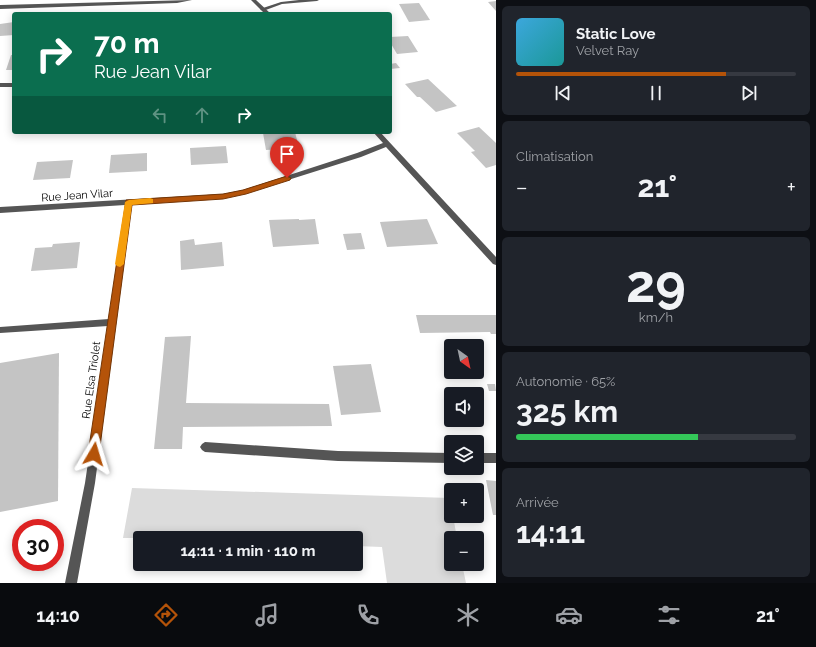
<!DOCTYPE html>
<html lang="fr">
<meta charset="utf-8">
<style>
body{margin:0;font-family:Raleway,sans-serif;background:#20242c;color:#f1f3f6;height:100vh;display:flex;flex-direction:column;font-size:15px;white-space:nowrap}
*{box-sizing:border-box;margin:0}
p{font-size:13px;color:#9ea1a6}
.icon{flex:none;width:22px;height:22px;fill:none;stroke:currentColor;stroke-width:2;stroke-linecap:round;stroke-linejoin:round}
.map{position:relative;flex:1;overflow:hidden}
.side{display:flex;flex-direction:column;gap:6px;padding:6px;background:#0d0f14;width:320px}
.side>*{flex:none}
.banner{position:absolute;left:12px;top:12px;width:380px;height:122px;border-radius:4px;box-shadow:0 2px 10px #0003;background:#0b6e4f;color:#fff;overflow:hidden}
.needle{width:26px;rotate:147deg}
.buttons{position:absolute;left:444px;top:339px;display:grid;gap:8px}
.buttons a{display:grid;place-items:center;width:40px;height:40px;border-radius:4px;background:#171b24;box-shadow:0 2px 10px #0003;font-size:20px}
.speed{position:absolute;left:12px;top:519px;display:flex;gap:8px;font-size:20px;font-weight:700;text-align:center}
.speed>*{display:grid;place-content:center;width:52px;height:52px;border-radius:50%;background:#171b24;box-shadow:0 2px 10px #0003;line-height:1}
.speed .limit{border:6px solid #d22;background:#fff;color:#111}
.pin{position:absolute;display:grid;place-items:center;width:34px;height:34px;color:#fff;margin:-41px -17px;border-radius:50% 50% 50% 0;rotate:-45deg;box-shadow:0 0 4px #0007}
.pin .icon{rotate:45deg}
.me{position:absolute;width:44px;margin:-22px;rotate:7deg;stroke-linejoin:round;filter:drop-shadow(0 0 3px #0008)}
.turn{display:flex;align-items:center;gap:14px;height:84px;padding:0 16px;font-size:18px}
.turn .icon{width:52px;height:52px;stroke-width:2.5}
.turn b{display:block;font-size:28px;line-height:34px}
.lanes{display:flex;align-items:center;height:38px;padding:0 16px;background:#0003;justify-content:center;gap:20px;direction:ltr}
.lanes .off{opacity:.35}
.big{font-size:30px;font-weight:700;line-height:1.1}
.side .card{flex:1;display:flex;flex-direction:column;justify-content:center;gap:6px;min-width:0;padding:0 14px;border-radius:6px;background:#20242c}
.side .dial{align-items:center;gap:0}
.dial b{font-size:52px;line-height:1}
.song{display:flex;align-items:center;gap:12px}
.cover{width:48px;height:48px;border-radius:6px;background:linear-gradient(135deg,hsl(200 70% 55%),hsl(180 70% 35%))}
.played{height:4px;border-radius:2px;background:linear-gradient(90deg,#b45309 75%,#363941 75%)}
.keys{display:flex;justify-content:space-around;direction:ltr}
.heat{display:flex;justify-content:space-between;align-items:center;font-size:22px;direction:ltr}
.charge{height:6px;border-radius:3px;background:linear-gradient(90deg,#34c759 65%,#363941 0)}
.trip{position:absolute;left:133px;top:531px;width:230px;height:40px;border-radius:4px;background:#171b24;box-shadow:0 2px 10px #0003;font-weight:700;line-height:40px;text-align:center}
.tabs{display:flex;height:64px;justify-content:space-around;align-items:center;background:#090b0e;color:#9ea1a6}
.tabs .icon{width:28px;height:28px}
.tabs .current{color:#b45309}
.tabs b{font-size:18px;color:#f1f3f6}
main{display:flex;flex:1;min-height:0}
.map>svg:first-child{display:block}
</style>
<main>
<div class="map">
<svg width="496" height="583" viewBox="0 0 496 583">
<rect width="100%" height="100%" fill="#fff"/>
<!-- green -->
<path fill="#dcdcdc" d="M132,488l318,10 1,18h2l4,22h-6v26h11l4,19h-79l-5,-36 -26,-1v-8h-233z"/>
<!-- building -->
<g fill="#c4c4c4">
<path d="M496,1v10l-8,-9z"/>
<path d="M419,3l11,17 -21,2 -10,-18z"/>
<path d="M192,12v2h-25v-1z"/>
<path d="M14,22v13l-14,1v-12z"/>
<path d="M408,36l10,16 -21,2 -7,-12v-5z"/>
<path d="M11,55h3v15h-8z"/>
<path d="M396,63l4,5 -10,1v-5z"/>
<path d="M428,79l29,27 -21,6 -16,-15h-3l-12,-13z"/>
<path d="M479,127l17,16v22l-10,3 -15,-16 4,-1 -18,-18z"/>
<path d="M295,132l4,16 -33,2 -3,-17z"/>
<path d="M226,146l2,17 -37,2 -1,-17z"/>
<path d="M147,153v18l-38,2 2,-18z"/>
<path d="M73,160l-3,18 -37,2 4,-18z"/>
<path d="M299,219v1l16,-1 4,25 -46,3 -4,-27z"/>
<path d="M427,219l11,25 -51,3 -7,-25z"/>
<path d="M361,233l4,16 -18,1 -4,-16z"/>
<path d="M194,239l1,6 27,-3 2,24 -43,4 -1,-29z"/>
<path d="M80,242l-3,26 -46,3 4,-23 17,-1 1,-3z"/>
<path d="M416,315h80v19h-5l-1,-2 -70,1z"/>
<path d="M191,336l-5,67 143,1 3,22 -149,1 -1,22h-28l11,-112z"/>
<path d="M59,353l-1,148 -58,11v-149z"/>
<path d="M371,364l10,48 -40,3 -8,-49z"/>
<path d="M487,384h8l1,7h-7z"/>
<path d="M486,480l10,1v34h-3z"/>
</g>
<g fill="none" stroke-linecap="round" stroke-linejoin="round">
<!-- lane -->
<g fill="#555" fill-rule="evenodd">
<path d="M299,0h20l-2,1 -35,3 -19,7 -3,-2 21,-7z"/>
<path d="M205,442l133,9 113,2v10l-113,-2 -133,-9 -3,-2 -2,-3 2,-3z"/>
<rect x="477" y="453" width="19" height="10"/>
</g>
<!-- street -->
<g fill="#555" fill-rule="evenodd">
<path d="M192,0l-15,3 -177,6v-4z"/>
<path d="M251,0h5l15,14h-6z"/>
<rect x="0" y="83" width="14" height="4"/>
<path d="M373,132h7l116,125v8l-3,-1 -107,-117 -25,10 -117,37 -21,4 -91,6 -37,279 -18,100h-12l20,-100 23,-157 -108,7v-6l109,-8 16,-114 -125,8v-6l223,-13 20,-4 114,-37 26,-10z"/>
</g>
</g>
<!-- route -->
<path fill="#b45309" stroke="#753606" d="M287,176l4,2 -1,2 -44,14 -23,5 -91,6 -33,249 -1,4 -4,1 -4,-1 -2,-4 38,-254 97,-6 20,-4z"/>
<!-- slow -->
<path fill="#f59e0b" d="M150,198l3,1v4l-21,2 -8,59 -4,3 -3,-1 -2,-2 10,-62 4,-2z"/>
<g text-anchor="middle" stroke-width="3" stroke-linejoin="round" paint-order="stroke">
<!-- street labels -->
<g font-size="11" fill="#000" stroke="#fff">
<text transform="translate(77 195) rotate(-4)" y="4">Rue Jean Vilar</text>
<text transform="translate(91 380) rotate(-82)" y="4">Rue Elsa Triolet</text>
</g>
</g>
</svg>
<div class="buttons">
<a><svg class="needle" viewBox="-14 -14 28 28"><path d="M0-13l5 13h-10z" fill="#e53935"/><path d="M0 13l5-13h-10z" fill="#9ea1a6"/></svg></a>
<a><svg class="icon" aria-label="sound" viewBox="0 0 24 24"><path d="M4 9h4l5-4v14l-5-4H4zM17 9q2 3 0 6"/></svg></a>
<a><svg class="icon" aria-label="layers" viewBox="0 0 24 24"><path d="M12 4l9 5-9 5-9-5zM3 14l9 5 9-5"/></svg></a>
<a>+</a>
<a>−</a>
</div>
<div class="speed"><div class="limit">30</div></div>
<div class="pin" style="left:287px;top:178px;background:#d93025"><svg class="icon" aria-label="arrive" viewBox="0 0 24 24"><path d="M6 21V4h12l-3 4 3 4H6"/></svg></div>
<svg class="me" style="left:94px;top:454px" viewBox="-20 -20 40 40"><path d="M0-17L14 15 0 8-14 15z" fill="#b45309" stroke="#fff" stroke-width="4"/></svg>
<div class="trip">14:11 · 1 min · 110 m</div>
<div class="banner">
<div class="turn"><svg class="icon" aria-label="right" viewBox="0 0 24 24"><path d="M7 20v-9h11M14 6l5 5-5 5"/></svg><div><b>70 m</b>Rue Jean Vilar</div></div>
<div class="lanes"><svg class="icon off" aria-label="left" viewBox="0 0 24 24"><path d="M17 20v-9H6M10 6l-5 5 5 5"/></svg><svg class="icon off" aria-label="ahead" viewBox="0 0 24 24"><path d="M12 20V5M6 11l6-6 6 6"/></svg><svg class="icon" aria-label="right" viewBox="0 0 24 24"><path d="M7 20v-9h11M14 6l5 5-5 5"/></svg></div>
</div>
</div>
<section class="side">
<div class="card">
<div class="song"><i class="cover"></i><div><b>Static Love</b><p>Velvet Ray</p></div></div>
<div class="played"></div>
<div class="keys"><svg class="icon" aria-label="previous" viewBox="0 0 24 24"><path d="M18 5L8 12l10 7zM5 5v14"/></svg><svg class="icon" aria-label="pause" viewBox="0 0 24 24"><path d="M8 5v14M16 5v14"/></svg><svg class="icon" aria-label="next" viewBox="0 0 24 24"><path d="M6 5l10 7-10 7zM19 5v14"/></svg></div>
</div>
<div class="card"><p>Climatisation</p>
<div class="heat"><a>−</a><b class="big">21°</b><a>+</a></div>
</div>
<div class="card dial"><b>29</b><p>km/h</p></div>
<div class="card"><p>Autonomie · 65%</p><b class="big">325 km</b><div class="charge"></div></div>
<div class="card"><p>Arrivée</p><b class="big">14:11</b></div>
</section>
</main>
<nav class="tabs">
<b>14:10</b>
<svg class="icon current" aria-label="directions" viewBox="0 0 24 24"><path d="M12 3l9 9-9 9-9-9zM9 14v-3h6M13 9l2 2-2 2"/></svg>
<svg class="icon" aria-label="music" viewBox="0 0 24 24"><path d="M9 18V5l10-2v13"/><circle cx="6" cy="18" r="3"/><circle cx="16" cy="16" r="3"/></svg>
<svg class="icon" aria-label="phone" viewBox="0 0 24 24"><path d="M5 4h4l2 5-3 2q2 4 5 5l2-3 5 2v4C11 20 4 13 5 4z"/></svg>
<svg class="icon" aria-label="climate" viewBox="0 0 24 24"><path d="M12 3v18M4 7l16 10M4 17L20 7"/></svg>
<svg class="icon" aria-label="car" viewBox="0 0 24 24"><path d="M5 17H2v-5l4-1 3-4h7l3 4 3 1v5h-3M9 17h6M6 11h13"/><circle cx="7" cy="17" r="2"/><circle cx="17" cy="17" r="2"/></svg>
<svg class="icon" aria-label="filters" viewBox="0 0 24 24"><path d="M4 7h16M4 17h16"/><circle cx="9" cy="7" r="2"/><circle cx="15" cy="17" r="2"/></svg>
<b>21°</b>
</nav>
